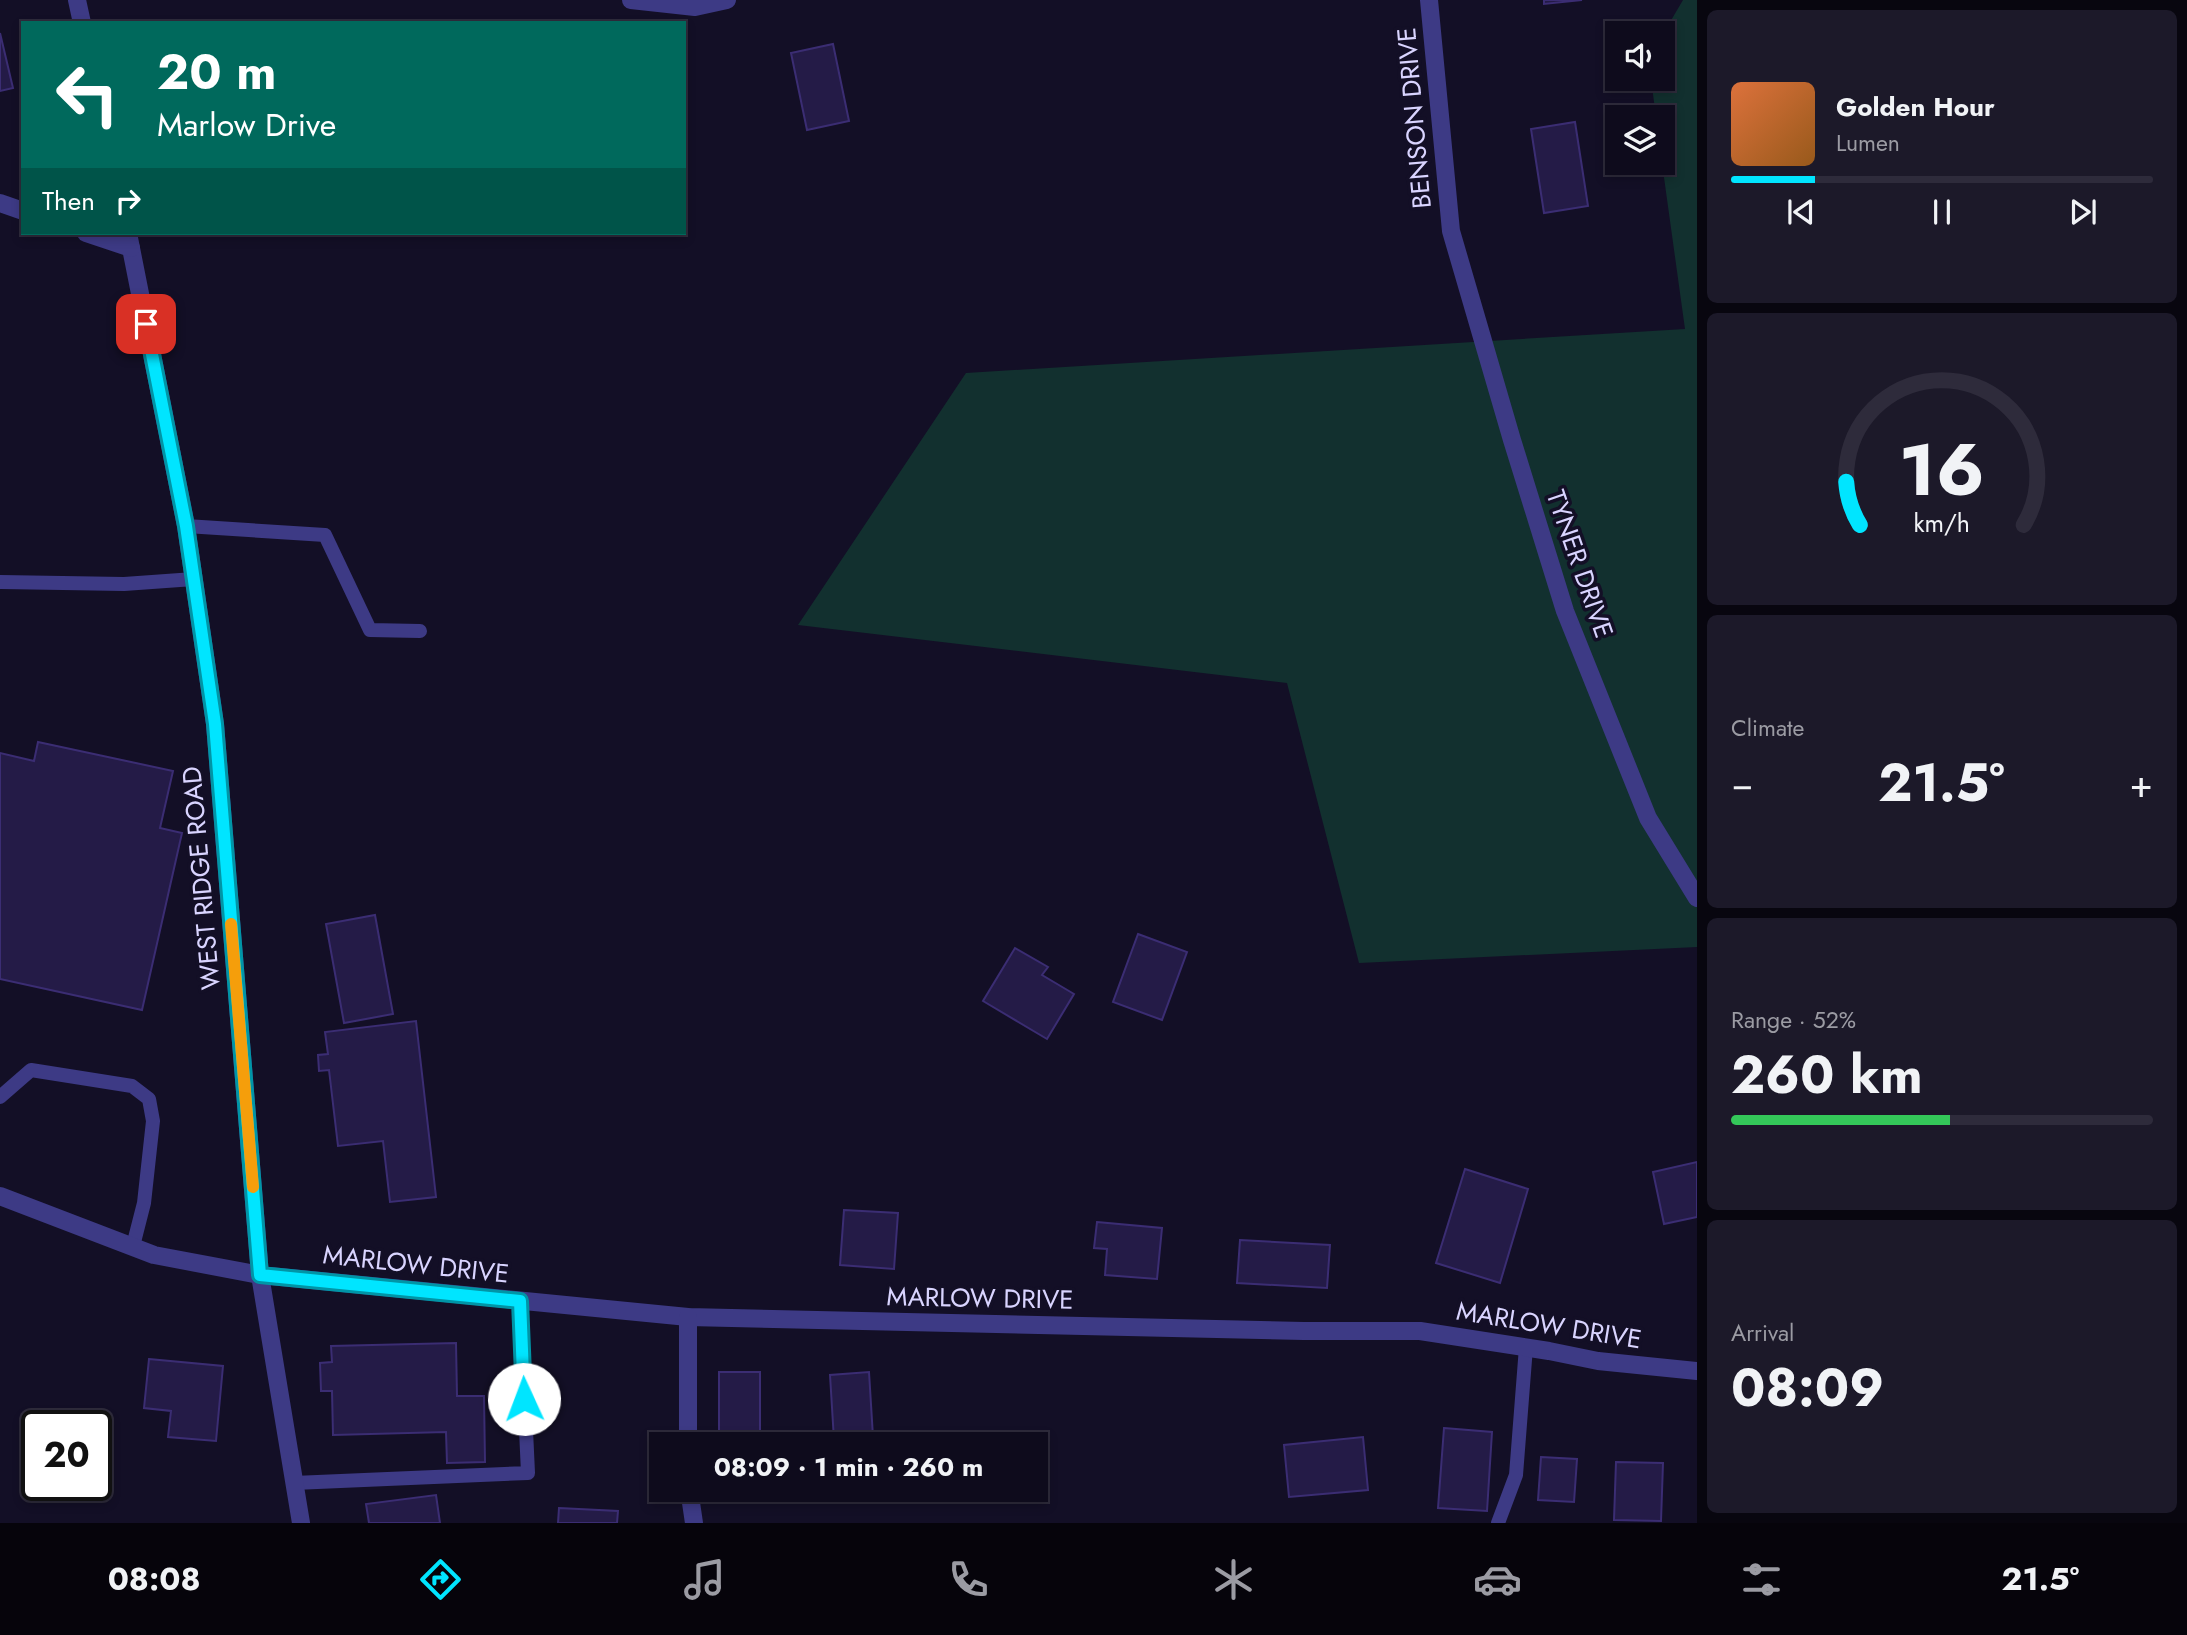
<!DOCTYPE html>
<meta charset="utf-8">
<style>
body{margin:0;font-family:Jost,sans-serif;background:#1c1929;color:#f1f3f6;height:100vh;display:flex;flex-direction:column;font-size:26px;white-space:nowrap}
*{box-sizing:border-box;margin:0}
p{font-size:23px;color:#9b9ba3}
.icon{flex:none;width:38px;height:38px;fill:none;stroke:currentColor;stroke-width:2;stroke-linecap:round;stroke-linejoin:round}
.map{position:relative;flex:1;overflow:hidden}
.details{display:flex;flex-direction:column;gap:10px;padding:10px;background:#08060f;width:490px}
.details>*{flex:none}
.banner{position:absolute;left:21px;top:21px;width:665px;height:214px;border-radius:0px;box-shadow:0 4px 10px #0003,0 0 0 2px #2e2b3b;background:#00695c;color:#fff;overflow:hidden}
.tools{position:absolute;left:1605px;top:21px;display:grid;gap:14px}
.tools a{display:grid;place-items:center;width:70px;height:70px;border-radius:0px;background:#0e0b1c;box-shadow:0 4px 10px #0003,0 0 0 2px #2e2b3b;font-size:35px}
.speed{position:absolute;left:21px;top:1410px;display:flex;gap:14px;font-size:35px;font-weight:700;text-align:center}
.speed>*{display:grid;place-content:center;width:91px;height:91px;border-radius:50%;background:#0e0b1c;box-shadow:0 4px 10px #0003,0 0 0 2px #2e2b3b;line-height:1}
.speed .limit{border:4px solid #111;border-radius:10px;background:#fff;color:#111}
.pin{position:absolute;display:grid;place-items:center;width:60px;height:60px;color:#fff;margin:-30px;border-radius:14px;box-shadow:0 4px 10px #0006}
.me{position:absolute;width:77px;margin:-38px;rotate:358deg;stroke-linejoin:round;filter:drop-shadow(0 0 5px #0008)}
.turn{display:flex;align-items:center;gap:24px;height:147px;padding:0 21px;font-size:32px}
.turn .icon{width:91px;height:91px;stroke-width:2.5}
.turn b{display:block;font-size:49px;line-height:60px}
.then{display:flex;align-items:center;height:66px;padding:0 21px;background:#0003;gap:14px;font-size:26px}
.big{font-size:52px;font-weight:700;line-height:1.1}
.details .widget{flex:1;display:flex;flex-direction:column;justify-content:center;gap:10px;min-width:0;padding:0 24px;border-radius:10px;background:#1c1929}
.details .dial{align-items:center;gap:0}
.dial svg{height:182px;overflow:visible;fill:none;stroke:#2e2b3b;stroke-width:7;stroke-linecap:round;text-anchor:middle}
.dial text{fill:#f1f3f6;stroke:none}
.song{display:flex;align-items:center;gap:21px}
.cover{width:84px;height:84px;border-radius:10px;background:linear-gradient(135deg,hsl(20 70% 55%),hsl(30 70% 35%))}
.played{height:7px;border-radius:4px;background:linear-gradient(90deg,#00e5ff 20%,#2e2b3b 20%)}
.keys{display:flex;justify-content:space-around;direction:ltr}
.heat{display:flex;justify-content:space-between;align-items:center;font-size:38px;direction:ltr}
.charge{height:10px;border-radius:5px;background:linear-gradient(90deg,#34c759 52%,#2e2b3b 0)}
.trip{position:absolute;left:649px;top:1432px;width:399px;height:70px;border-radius:0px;background:#0e0b1c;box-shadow:0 4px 10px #0003,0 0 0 2px #2e2b3b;font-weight:700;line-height:70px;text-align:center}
.tabs{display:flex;height:112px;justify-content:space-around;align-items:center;background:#06040b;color:#9b9ba3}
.tabs .icon{width:49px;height:49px}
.tabs .selected{color:#00e5ff}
.tabs b{font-size:32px;color:#f1f3f6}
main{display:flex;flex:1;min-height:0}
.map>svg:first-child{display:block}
</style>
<main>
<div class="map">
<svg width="1697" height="1523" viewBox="0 0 1697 1523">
<rect width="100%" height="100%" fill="#130f26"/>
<!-- green -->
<path fill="#12302f" d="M1683,0h14v947l-338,16 -72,-280 -489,-58 168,-252 719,-44 -23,-166v-46h-6l-5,-38h11l1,-45z"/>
<!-- building -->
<g fill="#241b47" stroke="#3b2d73" stroke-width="2">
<path d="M1544,0h38l-38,4z"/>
<path d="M0,33l13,55 -13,3z"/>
<path d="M833,44l16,77 -42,9 -16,-77z"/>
<path d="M1575,122l13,84 -44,7 -13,-84z"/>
<path d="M38,742l135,29 -13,57 22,5 -40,177 -142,-31v-226l34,8z"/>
<path d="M375,915l18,99 -49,9 -18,-99z"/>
<path d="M1138,934l49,18 -25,68 -49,-18z"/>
<path d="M1015,948l33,19 -6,8 32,19 -27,45 -64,-38z"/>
<path d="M416,1021l20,176 -46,5 -7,-61 -45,5 -9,-76 -10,1 -1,-16 10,-1 -3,-22z"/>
<path d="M1697,1162v55l-33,7 -11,-52z"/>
<path d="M1465,1169l63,20 -28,94 -64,-20z"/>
<path d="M844,1210l54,3 -4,56 -54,-4z"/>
<path d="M1097,1222l65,6 -5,51 -52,-4 2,-26 -13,-1z"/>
<path d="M1240,1240l90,5 -3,43 -90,-5z"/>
<path d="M456,1343l1,53h27l1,66 -38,1 -1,-31 -113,3 -1,-44h-11l-1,-28 12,-1 -1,-16z"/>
<path d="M149,1359l74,7 -7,75 -48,-4 3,-26 -27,-3z"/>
<rect x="719" y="1372" width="41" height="72"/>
<path d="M869,1372l4,65 -39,3 -4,-65z"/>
<path d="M1444,1428l48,4 -5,79 -49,-3z"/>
<path d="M1363,1437l5,53 -79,7 -5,-52z"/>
<path d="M1541,1457l36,2 -3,43 -36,-2z"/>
<path d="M1616,1462l47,1 -2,58 -47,-1z"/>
<path d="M436,1495l4,28h-71l-3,-19z"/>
<path d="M559,1508l59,3 -1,12h-59z"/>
</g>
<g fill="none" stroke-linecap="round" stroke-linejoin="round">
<!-- service -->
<g stroke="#3d3a85" stroke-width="14">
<path d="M186,526l139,9 45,95 50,1"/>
<path d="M1,582l123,2 70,-5"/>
<path d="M0,1097l31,-27 101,16 17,13 4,22 -9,82 -11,43"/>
<path d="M294,1483l234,-10 -8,-172"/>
<path d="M1498,1523l18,-48 10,-128"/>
</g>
<!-- minor -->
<g stroke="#3d3a85" stroke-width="18">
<path d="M77,0l5,23"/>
<path d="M631,0l64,7 32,-7"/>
<path d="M1429,0l22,231 61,209 53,171 83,207 49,80"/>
<path d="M128,233l58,293 29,198 45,551 41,248"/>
<path d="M0,1196l154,59 106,20 428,42 616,14h116l129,20 49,10 99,10"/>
<path d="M688,1444v-127"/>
<path d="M689,1489l5,34"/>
</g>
<!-- tertiary -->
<g stroke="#3d3a85" stroke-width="18">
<path d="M0,203l23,8"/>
<path d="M86,233l45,15"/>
</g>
</g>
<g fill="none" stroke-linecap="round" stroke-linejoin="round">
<!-- route casing -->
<g stroke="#0095a6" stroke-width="18">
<path id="route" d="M146,324l40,202 29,198 45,551 260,26 4,98"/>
</g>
<!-- route -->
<use href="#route" stroke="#00e5ff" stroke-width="12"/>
<!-- slow -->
<path stroke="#f59e0b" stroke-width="12" d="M231,924l22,263"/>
</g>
<g text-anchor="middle" stroke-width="7" stroke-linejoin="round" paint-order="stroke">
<!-- street labels -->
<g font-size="26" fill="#d9d4ff" stroke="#130f26">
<text transform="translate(1414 118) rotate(-95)" y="9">BENSON DRIVE</text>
<text transform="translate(1580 564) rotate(71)" y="9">TYNER DRIVE</text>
<text transform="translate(201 878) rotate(-95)" y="9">WEST RIDGE ROAD</text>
<text transform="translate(416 1264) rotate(6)" y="9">MARLOW DRIVE</text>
<text transform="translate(980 1298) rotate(1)" y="9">MARLOW DRIVE</text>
<text transform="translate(1549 1325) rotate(9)" y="9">MARLOW DRIVE</text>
</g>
</g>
</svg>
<div class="tools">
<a><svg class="icon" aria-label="sound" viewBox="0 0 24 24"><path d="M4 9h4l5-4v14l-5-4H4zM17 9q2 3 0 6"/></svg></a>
<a><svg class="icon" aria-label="layers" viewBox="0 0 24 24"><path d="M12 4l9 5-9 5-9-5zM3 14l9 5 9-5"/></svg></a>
</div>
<div class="speed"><div class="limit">20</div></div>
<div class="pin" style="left:146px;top:324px;background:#d93025"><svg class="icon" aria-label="arrive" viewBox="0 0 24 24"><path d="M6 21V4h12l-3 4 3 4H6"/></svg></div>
<svg class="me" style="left:524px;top:1399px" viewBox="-20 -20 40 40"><circle r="19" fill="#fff"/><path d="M0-13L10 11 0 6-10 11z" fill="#00e5ff"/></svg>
<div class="trip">08:09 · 1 min · 260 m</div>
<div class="banner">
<div class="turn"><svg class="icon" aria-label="left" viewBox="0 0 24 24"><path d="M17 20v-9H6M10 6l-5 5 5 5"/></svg><div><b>20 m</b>Marlow Drive</div></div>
<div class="then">Then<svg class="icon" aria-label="right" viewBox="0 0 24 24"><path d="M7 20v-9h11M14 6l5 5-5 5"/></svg></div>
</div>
</div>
<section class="details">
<div class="widget">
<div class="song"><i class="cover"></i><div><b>Golden Hour</b><p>Lumen</p></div></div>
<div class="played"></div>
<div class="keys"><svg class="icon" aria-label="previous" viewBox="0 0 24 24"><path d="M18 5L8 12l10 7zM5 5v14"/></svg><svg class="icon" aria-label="pause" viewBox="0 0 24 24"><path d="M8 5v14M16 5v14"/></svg><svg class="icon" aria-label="next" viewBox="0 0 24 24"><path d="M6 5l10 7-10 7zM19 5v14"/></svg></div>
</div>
<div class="widget dial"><svg viewBox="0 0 100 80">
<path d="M14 69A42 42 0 1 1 86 69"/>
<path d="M14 69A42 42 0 0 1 8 50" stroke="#00e5ff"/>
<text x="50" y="56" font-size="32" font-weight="700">16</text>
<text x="50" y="72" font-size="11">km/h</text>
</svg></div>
<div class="widget"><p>Climate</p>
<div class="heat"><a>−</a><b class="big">21.5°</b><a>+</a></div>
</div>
<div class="widget"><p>Range · 52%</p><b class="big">260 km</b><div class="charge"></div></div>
<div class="widget"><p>Arrival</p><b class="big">08:09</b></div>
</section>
</main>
<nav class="tabs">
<b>08:08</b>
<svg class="icon selected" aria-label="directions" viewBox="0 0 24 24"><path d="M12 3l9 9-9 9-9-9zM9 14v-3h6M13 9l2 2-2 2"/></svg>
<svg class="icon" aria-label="music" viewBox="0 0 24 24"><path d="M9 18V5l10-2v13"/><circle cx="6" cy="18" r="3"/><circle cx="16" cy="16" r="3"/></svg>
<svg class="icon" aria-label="phone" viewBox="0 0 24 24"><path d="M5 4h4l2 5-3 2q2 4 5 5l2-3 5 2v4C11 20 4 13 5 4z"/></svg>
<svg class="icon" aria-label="climate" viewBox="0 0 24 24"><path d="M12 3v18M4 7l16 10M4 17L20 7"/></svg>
<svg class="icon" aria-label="car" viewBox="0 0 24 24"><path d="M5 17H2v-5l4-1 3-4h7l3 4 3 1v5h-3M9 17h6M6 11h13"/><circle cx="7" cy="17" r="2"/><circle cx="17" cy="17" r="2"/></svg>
<svg class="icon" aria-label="filters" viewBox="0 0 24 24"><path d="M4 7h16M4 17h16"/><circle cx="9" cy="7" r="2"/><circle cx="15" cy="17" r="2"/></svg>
<b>21.5°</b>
</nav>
